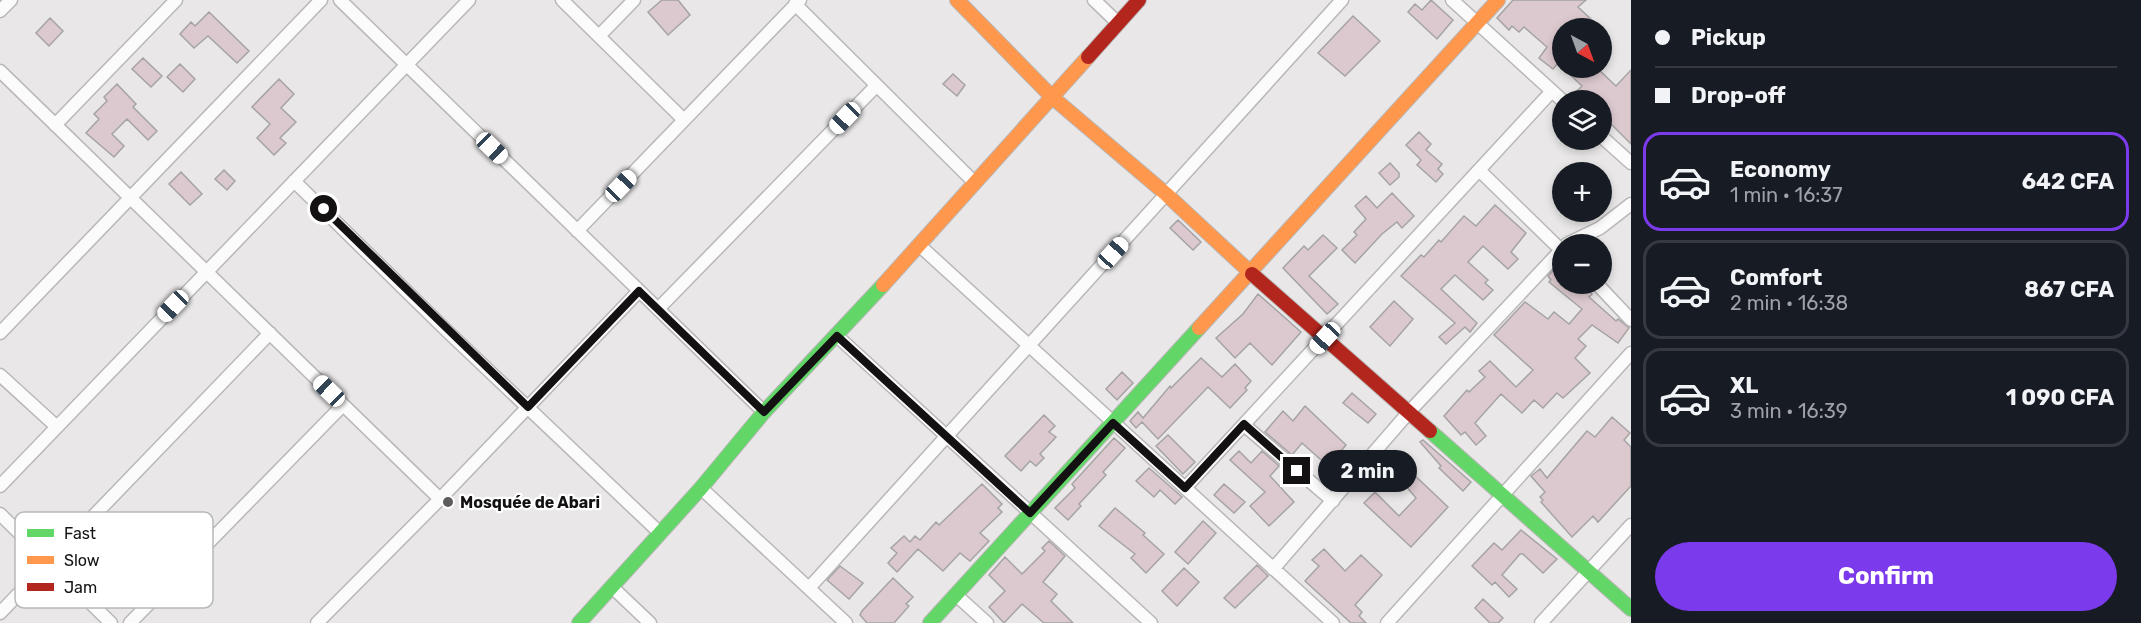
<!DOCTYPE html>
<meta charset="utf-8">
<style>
:root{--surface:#171b24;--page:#242831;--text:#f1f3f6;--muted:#9ea1a6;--line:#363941;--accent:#7c3aed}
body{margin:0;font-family:Rubik,sans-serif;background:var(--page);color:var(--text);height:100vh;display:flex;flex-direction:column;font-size:22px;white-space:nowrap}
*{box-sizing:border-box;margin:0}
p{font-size:20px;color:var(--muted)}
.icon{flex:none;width:33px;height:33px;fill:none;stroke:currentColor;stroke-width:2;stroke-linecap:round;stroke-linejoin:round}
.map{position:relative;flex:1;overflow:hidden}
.side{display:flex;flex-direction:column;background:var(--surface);width:510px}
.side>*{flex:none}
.guide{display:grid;align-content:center;height:132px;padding:0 24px;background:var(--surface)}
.needle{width:39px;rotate:139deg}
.fabs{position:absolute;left:1552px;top:18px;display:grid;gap:12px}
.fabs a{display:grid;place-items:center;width:60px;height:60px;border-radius:50%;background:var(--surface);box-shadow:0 3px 9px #0003;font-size:30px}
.end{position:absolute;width:27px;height:27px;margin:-14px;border:8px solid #131111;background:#fff;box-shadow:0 0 0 3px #fff}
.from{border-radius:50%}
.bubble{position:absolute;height:42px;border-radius:21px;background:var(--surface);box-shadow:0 3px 9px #0003;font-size:20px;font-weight:700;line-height:42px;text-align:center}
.car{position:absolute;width:18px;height:36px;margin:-18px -9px;border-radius:8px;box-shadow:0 0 4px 2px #0007;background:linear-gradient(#fff 24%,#345 0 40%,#fff 0 76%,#345 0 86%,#fff 0)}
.guide b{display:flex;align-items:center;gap:21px;height:57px;font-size:22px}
.guide b+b{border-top:2px solid var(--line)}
.guide i{width:15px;height:15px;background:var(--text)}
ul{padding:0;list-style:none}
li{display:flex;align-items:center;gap:18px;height:99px;margin:0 12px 9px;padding:0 12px;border:3px solid var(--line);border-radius:18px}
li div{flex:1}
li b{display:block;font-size:22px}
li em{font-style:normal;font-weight:700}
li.on{border-color:var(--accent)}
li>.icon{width:54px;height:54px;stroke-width:1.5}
.button{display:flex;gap:12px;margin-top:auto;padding:12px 24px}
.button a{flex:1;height:69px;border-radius:36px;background:var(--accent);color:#fff;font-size:24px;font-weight:700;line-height:69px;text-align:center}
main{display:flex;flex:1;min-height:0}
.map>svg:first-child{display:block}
.building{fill:#dcc9cf;stroke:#a5a3a3;stroke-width:1.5}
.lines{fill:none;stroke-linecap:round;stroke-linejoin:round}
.street-casing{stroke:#b9b7b7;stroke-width:15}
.fast-casing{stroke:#b9b7b7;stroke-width:16}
.slow-casing{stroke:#b9b7b7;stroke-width:16}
.jam-casing{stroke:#b9b7b7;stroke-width:16}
.street{stroke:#fcfbfb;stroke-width:12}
.fast{stroke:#63d668;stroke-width:14}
.slow{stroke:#ff974d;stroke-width:14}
.jam{stroke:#b3261e;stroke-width:14}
.route{stroke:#131111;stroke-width:8}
.poi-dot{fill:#5e5c5c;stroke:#fff;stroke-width:2}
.labels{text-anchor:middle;stroke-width:4.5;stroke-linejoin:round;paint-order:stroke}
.poi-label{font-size:16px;font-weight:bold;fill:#131111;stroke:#fff;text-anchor:start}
.key{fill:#fff;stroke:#b8b8b8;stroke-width:1.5}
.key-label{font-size:16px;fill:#131111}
</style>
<main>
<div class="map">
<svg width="1631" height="623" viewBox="0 0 1631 623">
<rect width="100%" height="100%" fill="#e9e7e7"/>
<path class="building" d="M662 0H678L690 15 668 35 648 12Z
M1431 0 1453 20 1437 39 1408 12 1415 4 1422 10Z
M1513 0H1586L1578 7 1593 21 1586 28H1563V68H1597L1616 86 1631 70V144L1602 115V100H1585L1576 92 1582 86 1558 63 1553 69 1539 58 1547 47 1524 27 1519 32 1512 26 1509 30 1497 18Z
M209 12 249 51 237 63 208 36 194 48 180 34 191 22 195 26Z
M1353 16 1380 41 1345 76 1318 53Z
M50 18 63 31 49 46 36 33Z
M143 58 162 76 151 87 132 69Z
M180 64 195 79 183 92 167 77Z
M953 74 965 85 957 96 943 84Z
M279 79 294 94 281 108 296 122 280 138 286 143 274 155 257 138 270 124 252 107Z
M117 84 136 104 133 107 157 131 148 140 127 119 112 134 124 146 114 157 86 133 99 119 94 114 107 101 104 97Z
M1419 132 1431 144 1426 150 1442 164 1438 169 1443 174 1436 182 1417 165 1421 160 1406 145Z
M1390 163 1399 173V177L1390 185 1379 173Z
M224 170 235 181 227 190 215 179Z
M181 172 202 194 190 205 169 184Z
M1392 193 1414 216 1402 228 1397 222 1382 234 1355 263 1342 250 1357 235 1354 232 1366 219 1355 206 1366 196 1377 208Z
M1495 205 1526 233 1511 252 1518 259 1508 269 1483 246 1468 262 1488 280 1485 283 1493 290 1483 300 1455 275 1441 289 1477 323 1470 332 1465 327 1446 344 1439 337 1455 323 1401 276 1421 255 1424 257 1439 240 1441 242 1464 216 1476 226Z
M1178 220 1201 242 1193 250 1170 228Z
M1323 235 1337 248 1309 276 1338 304 1327 314 1283 268 1304 246 1308 250Z
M1563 260V284H1581L1592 294 1589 297 1616 321 1618 319 1629 328 1618 343 1592 325 1578 339 1586 346 1575 358 1590 373 1563 398 1557 393 1543 408 1534 400 1522 413 1501 394 1475 423 1486 436 1476 445 1465 432 1461 435 1444 416 1467 390 1469 392 1485 377 1479 371 1490 361 1516 387 1533 370 1494 335 1525 302 1548 319 1554 312 1569 324 1582 309 1549 282 1551 280 1548 276Z
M1258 294 1301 332 1272 365 1250 343 1235 358 1216 338 1243 314Z
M1394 301 1413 319 1390 346 1370 327Z
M1201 358 1222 377 1235 364 1251 381 1245 388 1247 390 1230 408 1208 387 1158 439 1142 422 1136 428 1130 421 1138 412 1143 418 1170 386 1171 388Z
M1122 372 1133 383 1117 400 1106 389Z
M1352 393 1376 414 1368 423 1343 403Z
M1305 406 1346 445 1328 466 1302 443 1292 455 1265 432 1283 411 1293 421Z
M1044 415 1055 426 1049 432 1056 437 1040 454 1044 458 1036 466 1030 461 1021 471 1005 456Z
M1612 417 1630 433 1624 440 1631 447V486L1598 522 1593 516 1572 537 1541 502 1543 500 1540 497 1545 492 1531 476 1540 469 1547 478 1587 431 1595 437Z
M1168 435 1195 462 1183 474 1156 446Z
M1114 438 1125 448 1103 472 1106 475 1079 504 1081 506 1068 520 1055 508 1075 488 1072 484Z
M1423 440 1471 482 1463 491 1439 468 1441 466 1420 442Z
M1239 451 1251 463 1262 451 1279 466 1270 476 1294 502 1269 526 1250 506 1265 492 1230 460Z
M1149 468 1182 497 1175 504 1160 490 1154 497 1136 481Z
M1408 469 1448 507 1411 547 1364 503 1375 492 1399 516 1416 498 1399 478Z
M982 484 1002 504 998 508 1002 512 980 533 989 541 970 561 960 553 943 571 918 549 897 572 888 563 897 553 891 548 904 536 910 542 915 536 920 540 936 522 939 525Z
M1224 484 1245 502 1234 513 1214 495Z
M1115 508 1145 533 1143 535 1164 554 1146 573 1131 558 1135 554 1099 526Z
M1203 521 1216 533 1188 564 1175 552Z
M1521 530 1557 559 1543 573 1523 554H1520L1502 575 1517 589 1509 597 1495 582 1492 585 1472 566 1494 543 1502 550Z
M1049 541 1065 556 1043 582 1057 594 1051 601 1073 623H1044L1022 604 1004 623 989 607 1005 591 989 575 1005 557 1022 574 1045 551 1042 548Z
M1324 549 1345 571 1361 555 1382 575 1355 605 1362 612 1359 616 1366 623H1351L1305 581 1319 566 1312 560Z
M1257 565 1268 576 1235 608 1224 598Z
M840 566 863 583 849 599 827 580Z
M1184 568 1199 582 1177 606 1162 591Z
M893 578 913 597 906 604 909 606 894 623H867L860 615 862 611Z
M1483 599 1503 618 1498 623H1490L1475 608Z"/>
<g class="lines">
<defs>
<path id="street" d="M340 0 764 412
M562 0 684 120
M1094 0 1118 23
M1452 0 1563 101
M795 4 975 183
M0 11 11 0
M599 36 634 0
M0 71 440 499
M55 125 176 0
M1602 137 1631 163
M1479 170 1563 252
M294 181 447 331 660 533
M577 231 800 0
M1567 244 1600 228 1631 204
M919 245 1333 623
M1597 284 1631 320
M658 309 876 86
M0 333 321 0
M837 336 1151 623
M0 375 57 427
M1244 425 1333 501
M0 486 469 0
M701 488 846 623
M1185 488 1552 91
M0 514 111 623
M1273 569 1409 412 1563 248
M612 587 650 623
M809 588 1342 0
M956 595 987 623
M0 613 270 333
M130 623 343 405
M317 623 440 499 639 291
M1387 623 1631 353
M1541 623 1631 525"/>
<path id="fast" d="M1430 431 1631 609
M579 623 701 488 764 412 883 285
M930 623 1199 328"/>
<path id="slow" d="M957 0 1052 97 1166 194 1252 274
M883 285 1088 57
M1199 328 1498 0"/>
<path id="jam" d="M1088 57 1139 0
M1252 274 1430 431"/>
</defs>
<use href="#street" class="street-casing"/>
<use href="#fast" class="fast-casing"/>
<use href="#slow" class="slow-casing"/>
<use href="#jam" class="jam-casing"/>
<use href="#street" class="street"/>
<use href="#fast" class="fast"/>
<use href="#slow" class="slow"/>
<use href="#jam" class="jam"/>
</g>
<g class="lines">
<path class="route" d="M324 209 528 407 639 291 764 412 837 336 1030 513 1113 423 1185 488 1244 424 1297 471"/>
</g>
<circle class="poi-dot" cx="448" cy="502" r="6"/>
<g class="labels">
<g class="poi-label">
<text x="460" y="508">Mosquée de Abari</text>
</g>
</g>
<rect x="15" y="512" width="198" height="96" rx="9" class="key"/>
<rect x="27" y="529" width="27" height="8" fill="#63d668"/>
<rect x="27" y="556" width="27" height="8" fill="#ff974d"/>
<rect x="27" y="583" width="27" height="8" fill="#b3261e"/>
<g class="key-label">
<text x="64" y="539">Fast</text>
<text x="64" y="566">Slow</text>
<text x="64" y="593">Jam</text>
</g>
</svg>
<div class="fabs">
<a><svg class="needle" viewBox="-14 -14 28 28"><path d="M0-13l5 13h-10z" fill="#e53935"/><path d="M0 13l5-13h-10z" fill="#9ea1a6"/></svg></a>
<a><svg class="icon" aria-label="layers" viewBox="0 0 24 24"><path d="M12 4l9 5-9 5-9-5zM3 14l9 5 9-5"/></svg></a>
<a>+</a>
<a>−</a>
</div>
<i class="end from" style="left:324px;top:209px"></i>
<i class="end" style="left:1297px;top:471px"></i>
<div class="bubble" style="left:1318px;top:450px;width:99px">2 min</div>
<i class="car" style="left:845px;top:118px;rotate:224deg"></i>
<i class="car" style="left:492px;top:148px;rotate:134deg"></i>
<i class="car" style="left:621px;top:186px;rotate:44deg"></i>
<i class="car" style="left:1113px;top:253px;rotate:42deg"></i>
<i class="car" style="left:173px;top:306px;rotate:224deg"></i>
<i class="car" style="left:1325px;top:338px;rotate:223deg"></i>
<i class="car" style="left:329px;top:391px;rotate:314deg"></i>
</div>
<section class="side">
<div class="guide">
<b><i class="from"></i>Pickup</b>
<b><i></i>Drop-off</b>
</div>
<ul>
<li class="on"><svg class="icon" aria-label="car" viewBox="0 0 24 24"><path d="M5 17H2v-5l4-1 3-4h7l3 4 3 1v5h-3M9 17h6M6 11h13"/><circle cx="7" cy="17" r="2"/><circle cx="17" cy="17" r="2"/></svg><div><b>Economy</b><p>1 min · 16:37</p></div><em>642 CFA</em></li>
<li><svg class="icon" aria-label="car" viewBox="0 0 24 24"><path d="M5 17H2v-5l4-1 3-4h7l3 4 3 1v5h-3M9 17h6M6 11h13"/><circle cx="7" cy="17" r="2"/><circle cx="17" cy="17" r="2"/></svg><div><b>Comfort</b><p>2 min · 16:38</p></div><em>867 CFA</em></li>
<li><svg class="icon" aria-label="car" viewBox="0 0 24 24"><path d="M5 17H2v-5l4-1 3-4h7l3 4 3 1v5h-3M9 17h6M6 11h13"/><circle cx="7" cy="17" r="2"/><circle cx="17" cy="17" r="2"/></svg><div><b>XL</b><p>3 min · 16:39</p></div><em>1 090 CFA</em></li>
</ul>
<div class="button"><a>Confirm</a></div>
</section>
</main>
